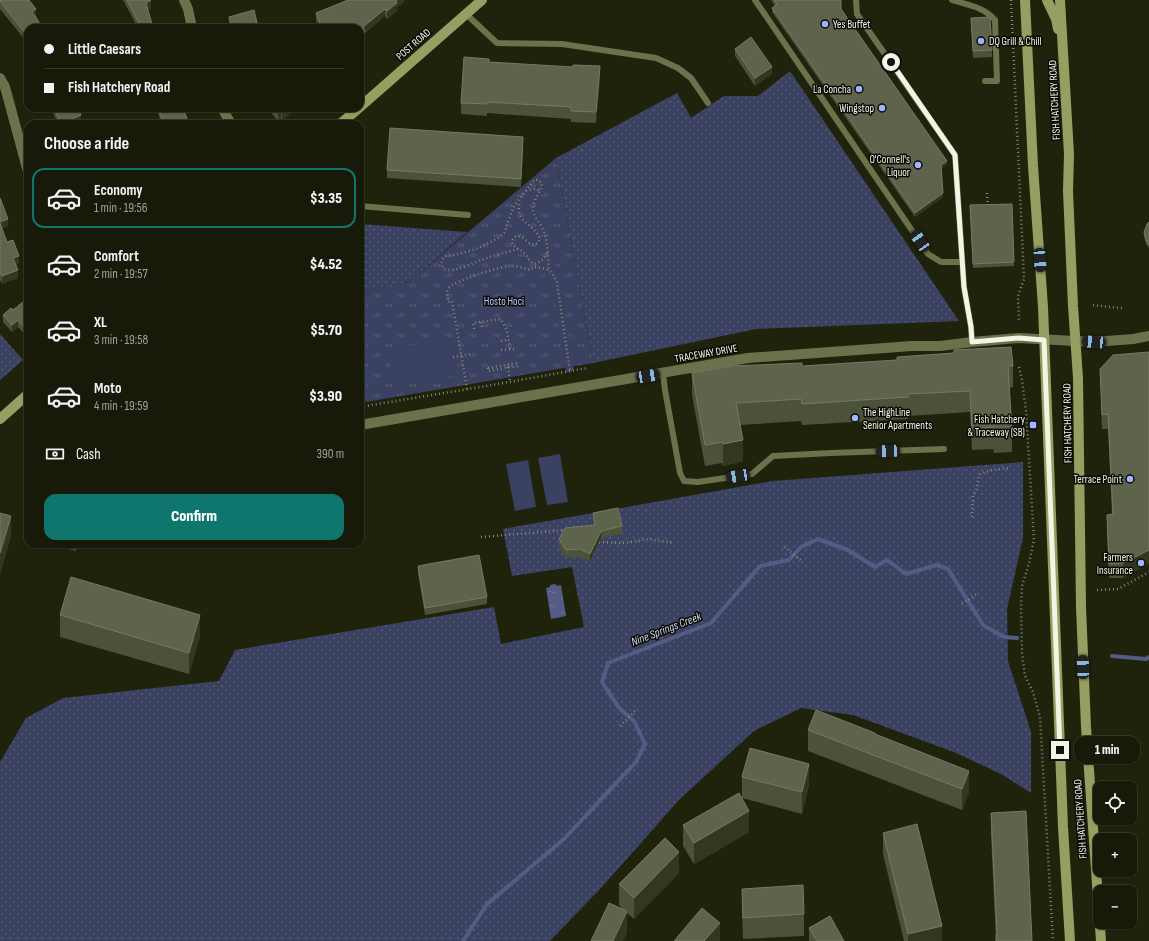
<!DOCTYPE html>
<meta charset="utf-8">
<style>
:root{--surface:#181a09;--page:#212312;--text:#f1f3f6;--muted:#9fa19c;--line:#36382a;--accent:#0f766e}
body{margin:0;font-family:"Sofia Sans Condensed",sans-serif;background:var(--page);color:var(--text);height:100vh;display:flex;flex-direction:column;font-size:15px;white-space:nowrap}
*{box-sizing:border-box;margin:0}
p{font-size:13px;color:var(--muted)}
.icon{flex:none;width:22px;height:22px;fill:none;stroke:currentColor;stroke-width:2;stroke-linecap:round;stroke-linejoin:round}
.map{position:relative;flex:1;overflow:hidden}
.side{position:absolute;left:24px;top:120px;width:340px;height:428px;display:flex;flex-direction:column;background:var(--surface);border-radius:12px;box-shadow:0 1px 3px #0004,0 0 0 1px var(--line)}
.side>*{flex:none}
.banner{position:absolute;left:24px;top:24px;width:340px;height:88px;border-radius:12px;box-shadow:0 1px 3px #0004,0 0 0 1px var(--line);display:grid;align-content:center;height:88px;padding:0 20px;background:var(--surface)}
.fabs{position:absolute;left:1093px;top:781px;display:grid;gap:8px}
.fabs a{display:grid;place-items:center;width:44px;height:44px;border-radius:8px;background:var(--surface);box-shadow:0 1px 3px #0004,0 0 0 1px var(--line);font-size:20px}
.end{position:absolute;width:18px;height:18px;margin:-9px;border:5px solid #f2f5e6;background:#111;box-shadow:0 0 0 2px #111}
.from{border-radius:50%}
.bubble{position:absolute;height:28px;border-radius:12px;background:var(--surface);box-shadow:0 1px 3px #0004,0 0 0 1px var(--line);font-size:13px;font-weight:800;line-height:28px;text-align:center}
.car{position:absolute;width:12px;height:24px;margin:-12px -6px;border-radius:5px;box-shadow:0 0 3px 1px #0007;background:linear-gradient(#222 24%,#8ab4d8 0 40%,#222 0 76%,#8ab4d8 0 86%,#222 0)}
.banner b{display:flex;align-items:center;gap:14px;height:38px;font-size:15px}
.banner b+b{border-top:1px solid var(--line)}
.banner i{width:10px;height:10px;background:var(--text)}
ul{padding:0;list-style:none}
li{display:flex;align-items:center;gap:12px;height:60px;margin:0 8px 6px;padding:0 12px;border:2px solid transparent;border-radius:12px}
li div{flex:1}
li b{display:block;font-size:15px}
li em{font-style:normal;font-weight:800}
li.selected{border-color:var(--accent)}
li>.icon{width:36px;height:36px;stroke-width:1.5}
h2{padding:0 20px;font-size:18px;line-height:48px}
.pay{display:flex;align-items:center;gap:10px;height:44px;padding:0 20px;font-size:15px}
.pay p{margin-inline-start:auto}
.action{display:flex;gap:8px;margin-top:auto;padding:8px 20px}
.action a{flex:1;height:46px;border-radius:12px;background:var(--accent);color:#fff;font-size:16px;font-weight:800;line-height:46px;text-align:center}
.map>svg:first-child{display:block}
.grass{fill:url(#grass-dots)}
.park{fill:url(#park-tufts)}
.pitch{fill:#3b4160}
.water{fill:url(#water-ripples)}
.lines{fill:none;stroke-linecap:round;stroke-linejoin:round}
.stream{stroke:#545c85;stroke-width:4}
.path{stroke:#848774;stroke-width:2.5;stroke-dasharray:1 3;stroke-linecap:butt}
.lane{stroke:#6a714b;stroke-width:6}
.street{stroke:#6a714b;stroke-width:10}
.secondary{stroke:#959f61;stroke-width:10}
.wall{fill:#4c5139}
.shaded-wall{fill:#33371f}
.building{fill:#5e634c;stroke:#757a64}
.route{stroke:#f2f5e6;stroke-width:5}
.poi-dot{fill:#a3b2fd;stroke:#0a0b04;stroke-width:1.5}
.labels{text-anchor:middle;stroke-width:3;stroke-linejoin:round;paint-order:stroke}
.poi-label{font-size:11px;fill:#f2f5e6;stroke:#0a0b04;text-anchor:end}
.street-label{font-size:11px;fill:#f2f5e6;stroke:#0a0b04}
.park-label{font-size:11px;fill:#bcc7fd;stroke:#0a0b04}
.water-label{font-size:12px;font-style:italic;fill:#d2d8f4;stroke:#0a0b04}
</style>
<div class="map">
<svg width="1149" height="941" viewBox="0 0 1149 941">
<defs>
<pattern id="grass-dots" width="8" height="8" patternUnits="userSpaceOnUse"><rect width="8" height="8" fill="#3b4160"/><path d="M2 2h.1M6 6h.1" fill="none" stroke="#585d77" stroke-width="1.8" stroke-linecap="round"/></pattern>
<pattern id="park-tufts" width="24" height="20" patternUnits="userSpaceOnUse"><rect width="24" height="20" fill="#3b4160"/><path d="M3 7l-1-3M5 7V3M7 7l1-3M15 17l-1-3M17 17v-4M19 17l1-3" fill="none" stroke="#585d77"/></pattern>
<pattern id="water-ripples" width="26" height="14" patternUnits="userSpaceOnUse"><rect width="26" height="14" fill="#545c85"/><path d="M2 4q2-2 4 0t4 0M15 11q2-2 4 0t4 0" fill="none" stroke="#6d7496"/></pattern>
</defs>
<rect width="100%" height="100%" fill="#20230c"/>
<path class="grass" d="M790 71 959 321 756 329 593 363 556 158 677 93 691 118 724 96H758Z
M360 224 467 232 409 282 360 291Z
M0 334 23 360 0 380Z
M1023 462V538L1007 609 1008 661 1031 732V793L1001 774 954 752 853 715 801 708 754 731 680 799 601 888 550 941H0V762L26 718 63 698 219 681 235 650 494 607 501 644 584 627 572 567 512 576 503 529 773 481Z"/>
<path class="park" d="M556 158 593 363 360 403V291L409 282Z"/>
<path class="pitch" d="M555 263 559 272 561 282 574 371 566 372 553 283 544 275Z
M450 339 456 375 394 386 388 350Z
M560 454 568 502 547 505 538 458Z
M528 460 536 507 515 511 506 464Z"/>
<path class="water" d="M556 584V586L561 585 566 616 551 619 546 588 550 587V585Z"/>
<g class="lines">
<path class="stream" d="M1112 656 1146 659 1149 657
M463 941 487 904 564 839 636 762 645 744 634 721 619 708 602 682 608 663 711 623 760 566 789 560 801 547 818 539 848 550 875 567 887 560 906 574 937 565 948 569 983 625 1004 637 1017 638"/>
<path class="path" d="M1011 0 1024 279 1018 296 1019 321
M526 191 534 189 538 190 539 193
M987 193 988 207
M518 249 512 244V241L514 237C527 233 526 249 538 243L540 238C533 223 514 222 520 201
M547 253C544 260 541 262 534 264 527 260 526 251 518 249 507 252 495 255 484 259 475 262 458 271 448 270 445 270 442 268 442 264 441 261 443 259 445 256L455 255 479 248 500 237 505 232 507 224 514 206 534 180H537L541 182 542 187C539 193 534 200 533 207 531 214 542 225 544 232 548 243 548 258 549 270
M535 267C549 269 551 270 557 282L570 371
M1093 305 1109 307 1122 308
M481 322 482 327
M474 329 473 323 500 319C508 327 508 339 510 349
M501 341 508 340
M501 350 515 349
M453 357 470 354
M508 367 510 382
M1019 367 1022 380 1026 411 1034 540 1029 563 1022 586 1021 607 1022 653 1025 676 1033 692 1040 717 1053 941
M488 368V371L518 366
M488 368 517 363
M467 389 452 301 448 302C448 297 446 293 448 289 452 281 501 266 512 266 518 266 524 268 530 270L535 267
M360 407 498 384 587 368
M972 517 973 496 977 488 979 475C988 470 998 469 1009 468
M481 537 566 530
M595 542 624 543 649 539 674 543
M784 547 802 561
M1097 590 1118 589 1149 572
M962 604 978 593
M620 726 637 709"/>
<path class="lane" d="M755 0 928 254 941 262H962
M856 0 857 14 955 155 964 287 971 327 972 342
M952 0C968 5 984 7 995 20L997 81H985
M466 14 497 43 562 44 656 58 678 68 691 78 708 103
M360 206 468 215
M663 373 665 390 680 473 684 481 698 482 752 474 773 456 831 453 944 449"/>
<path class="street" d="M184 0 188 9 192 28
M0 78 5 87 28 172
M222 108 231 124
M360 425 748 358 912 346H940L972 342 1019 338 1094 342 1133 339 1149 336"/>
<path class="secondary" d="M1025 0 1033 166 1043 307 1063 827 1070 941
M1047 0 1056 19 1058 29
M1060 0 1069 154 1068 191 1073 306 1078 378 1081 607 1086 727 1101 941
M360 107 482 0
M340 124 359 108
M0 419 28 394"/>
</g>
<path class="wall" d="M0 0 36 16 28 28V56L24 48V41L25 40 0 9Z
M123 0H151V8L148 10 153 28 136 24Z
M404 0V2L397 7V11L387 19 385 16 365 33V39L362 40V44L360 45V28H316V27L319 26 316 21V13Z
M771 0H841V9L947 164 941 168 943 197 915 217 772 12V8L775 6Z
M229 17 257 28 230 27Z
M971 18 992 50V57L973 58Z
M735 49 772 74 755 86 735 56Z
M489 62 600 77 596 123 571 122V119L487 113V116L461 114V103Z
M51 108H78L81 123 78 124H58Z
M156 108H183L189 124H162Z
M267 108H297L282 120 281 118 278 121Z
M523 145 521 187 387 178V170Z
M0 198 8 226 2 228 7 242 19 264 16 265 18 278 2 284 0 280Z
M1012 204 1014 266 973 268 970 205Z
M1149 222V248L1146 244 1144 236V232Z
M28 298V338L18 327 12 332 3 322V315L13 310Z
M1149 352 1123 578H1109L1107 529V515L1112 514 1108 429H1102L1100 369Z
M802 366H1013V387L1009 388 1012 431V452L994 453 993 449 972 450 970 412 908 416V419L802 425 801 421 740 425 743 461 723 466 722 463 705 466 692 395V373Z
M593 513 622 526V534L601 538 590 561 580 557 566 558 559 547V539L594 525 593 521Z
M50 544H79L76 551Z
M418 566 487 597V604L425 615 418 573Z
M60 615 200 636 189 674 60 637Z
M808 730 875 735 969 792 962 810 808 751Z
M742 777 809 785 802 814 742 798Z
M991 813 1032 941H996L991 835Z
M683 825 749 832 694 864 683 846Z
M883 833 942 941H904L883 854Z
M679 873 634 919 627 913V933L624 910 619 905V884Z
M742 889 804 914V936L743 939 742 910Z
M809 928 844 941H809Z"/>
<path class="shaded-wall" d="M151 0V8L146 11V3Z
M397 0H404V2L397 7V11L387 19V11Z
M36 9V16L32 19V12Z
M385 9V16L365 33V39L362 40V44L360 45 361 33 363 27Z
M255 23H257V28H255Z
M600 66V77L596 123V112Z
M772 67V74L755 86V78Z
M139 108H148L139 111Z
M288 108H297L282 120V112Z
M281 110V118L278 121V113Z
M81 115V123L78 124H72V119Z
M947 161V164L941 169V165Z
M943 193V197L915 217V213Z
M8 219V226L0 229V222Z
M19 256V264L13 266V258Z
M18 270V278L2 284V276Z
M18 320V327L12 332V325Z
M743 440V461L723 466V444Z
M11 516V537L0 575V553Z
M601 531V538L590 561V554Z
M76 544H79L76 551Z
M1149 550V564L1123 578V563Z
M200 615V636L189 674V653Z
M809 764V785L802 814V792Z
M969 771V792L962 810V789Z
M749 811V832L694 864V843Z
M679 852V873L634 919V898Z
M627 911V933L623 941H613Z
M720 923V941H704Z
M942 926V941H908V934Z"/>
<path class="building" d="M0 0H29L36 9 32 12 36 17 42 28H28V37L0 1Z
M127 0H151L146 3 153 28H120L139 23Z
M348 0H397L396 1 397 3 387 11 385 9 363 27 365 32 361 33 362 37 360 38V28H317L316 27 321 25 316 13Z
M774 0H841V9L947 161 941 165 943 193 915 213 772 8 777 4Z
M254 10 257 23H255L256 28H229V27L231 26 229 17Z
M990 17 992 50 973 51 971 18Z
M751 37 772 67 755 78 735 49Z
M28 39V48L24 41Z
M464 57 489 59V62L573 67V65L600 66 596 112 571 111V107L487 102V104L461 103Z
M54 108H78L81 115 72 119 74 124H61Z
M158 108H183L189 124H164Z
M274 108H288L282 112 281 110 278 113Z
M390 128 523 137 521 179 387 170Z
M0 198 8 219 0 222Z
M1012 204 1014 262 973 264 970 205Z
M1149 222V245L1146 240 1144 232 1147 224Z
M0 223 7 242 13 240 19 256 13 258 18 270 2 276 0 272Z
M28 298V331L18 320 12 325 3 315 11 308 13 310Z
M1011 347 1013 366H1008L1012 431 994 432 993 427 972 429 970 391 908 394V397L802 404 801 399 736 403 743 440 723 444 722 442 705 445 692 373 732 366 802 363V366L897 360V357L954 353V350Z
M1149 352V550L1123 563 1109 564 1107 515 1113 514 1108 414 1102 415 1100 369 1113 355Z
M618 508 622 526 601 531 590 554 580 549 566 550 559 539 565 528 595 525 593 513Z
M0 513 11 516 0 553Z
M479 555 487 597 425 608 418 566Z
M71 577 200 615 189 653 60 615Z
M816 710 875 733V734L969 771 962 789 808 730Z
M750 748 809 764 802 792 742 777Z
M739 793 749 811 694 843 683 825Z
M1026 811 1032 941H996V935H997L991 813Z
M917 824 942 926 908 934 883 833Z
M665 838 679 852 634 898 619 884Z
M803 885 804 914 743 918 742 889Z
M609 903 627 911 613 941H591Z
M702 908 720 923 704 941H674Z
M830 916 844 941H817L809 928Z"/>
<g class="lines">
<path class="route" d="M891 62 955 155 964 287 971 327 972 342 1019 338 1044 340 1060 750"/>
</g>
<g class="poi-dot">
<circle cx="825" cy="24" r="4"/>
<circle cx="981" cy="41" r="4"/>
<circle cx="859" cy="89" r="4"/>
<circle cx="882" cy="108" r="4"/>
<circle cx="918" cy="165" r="4"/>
<circle cx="855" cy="418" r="4"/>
<rect x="1029" y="421" width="8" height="8" rx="2"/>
<circle cx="1130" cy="479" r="4"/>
<circle cx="1141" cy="563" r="4"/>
</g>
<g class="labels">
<g class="poi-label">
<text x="833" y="28" text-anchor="start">Yes Buffet</text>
<text x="989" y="45" text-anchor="start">DQ Grill &amp; Chill</text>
<text x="851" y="93">La Concha</text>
<text x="874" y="112">Wingstop</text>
<text x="910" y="163">O'Connell's<tspan x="910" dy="13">Liquor</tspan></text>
<text x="863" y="416" text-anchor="start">The HighLine<tspan x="863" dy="13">Senior Apartments</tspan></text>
<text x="1025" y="423">Fish Hatchery<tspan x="1025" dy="13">&amp; Traceway (SB)</tspan></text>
<text x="1122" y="483">Terrace Point</text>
<text x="1133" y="561">Farmers<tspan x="1133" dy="13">Insurance</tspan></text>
</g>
<g class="street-label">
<text transform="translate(413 44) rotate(-41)" y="4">POST ROAD</text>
<text transform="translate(1054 100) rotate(-93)" y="4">FISH HATCHERY ROAD</text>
<text transform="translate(706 353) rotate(-10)" y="4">TRACEWAY DRIVE</text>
<text transform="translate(1067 423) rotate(-91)" y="4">FISH HATCHERY ROAD</text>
<text transform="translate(1080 819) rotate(-94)" y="4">FISH HATCHERY ROAD</text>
</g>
<g class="park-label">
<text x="504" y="305">Hosto Hoci</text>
</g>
<g class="water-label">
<text transform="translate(666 629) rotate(-21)" y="4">Nine Springs Creek</text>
</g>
</g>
</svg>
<div class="fabs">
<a><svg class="icon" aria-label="locate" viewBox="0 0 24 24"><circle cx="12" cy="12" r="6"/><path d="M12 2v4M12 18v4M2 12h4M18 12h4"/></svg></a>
<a>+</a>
<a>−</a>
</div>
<i class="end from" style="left:891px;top:62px"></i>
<i class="end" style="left:1060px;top:750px"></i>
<div class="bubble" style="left:1074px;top:736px;width:66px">1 min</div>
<i class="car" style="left:920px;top:241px;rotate:326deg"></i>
<i class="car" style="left:1040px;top:260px;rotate:176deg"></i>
<i class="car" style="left:1094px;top:342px;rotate:274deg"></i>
<i class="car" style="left:648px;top:376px;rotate:81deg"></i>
<i class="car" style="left:888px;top:451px;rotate:268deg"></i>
<i class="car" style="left:738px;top:476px;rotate:261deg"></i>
<i class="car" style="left:1083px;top:667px;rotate:358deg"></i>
<div class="banner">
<b><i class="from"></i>Little Caesars</b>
<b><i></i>Fish Hatchery Road</b>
</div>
<section class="side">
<h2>Choose a ride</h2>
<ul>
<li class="selected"><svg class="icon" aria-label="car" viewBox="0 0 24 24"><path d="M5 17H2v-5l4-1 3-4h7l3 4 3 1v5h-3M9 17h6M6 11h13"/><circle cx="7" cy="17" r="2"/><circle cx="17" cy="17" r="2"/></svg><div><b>Economy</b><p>1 min · 19:56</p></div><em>$3.35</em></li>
<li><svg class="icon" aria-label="car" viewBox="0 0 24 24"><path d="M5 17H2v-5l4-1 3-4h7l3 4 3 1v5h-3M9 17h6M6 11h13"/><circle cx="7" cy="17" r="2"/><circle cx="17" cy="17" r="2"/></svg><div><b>Comfort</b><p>2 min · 19:57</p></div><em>$4.52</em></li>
<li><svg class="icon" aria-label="car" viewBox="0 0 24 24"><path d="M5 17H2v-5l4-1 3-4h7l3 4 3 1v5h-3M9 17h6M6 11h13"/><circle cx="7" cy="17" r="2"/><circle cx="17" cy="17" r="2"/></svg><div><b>XL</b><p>3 min · 19:58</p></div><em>$5.70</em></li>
<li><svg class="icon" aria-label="car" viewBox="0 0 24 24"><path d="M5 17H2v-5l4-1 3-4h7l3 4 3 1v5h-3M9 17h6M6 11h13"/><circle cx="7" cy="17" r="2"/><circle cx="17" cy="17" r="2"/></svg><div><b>Moto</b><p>4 min · 19:59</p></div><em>$3.90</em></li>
</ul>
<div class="pay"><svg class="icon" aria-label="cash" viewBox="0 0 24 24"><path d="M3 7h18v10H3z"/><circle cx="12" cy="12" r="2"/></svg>Cash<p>390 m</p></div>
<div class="action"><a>Confirm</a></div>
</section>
</div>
